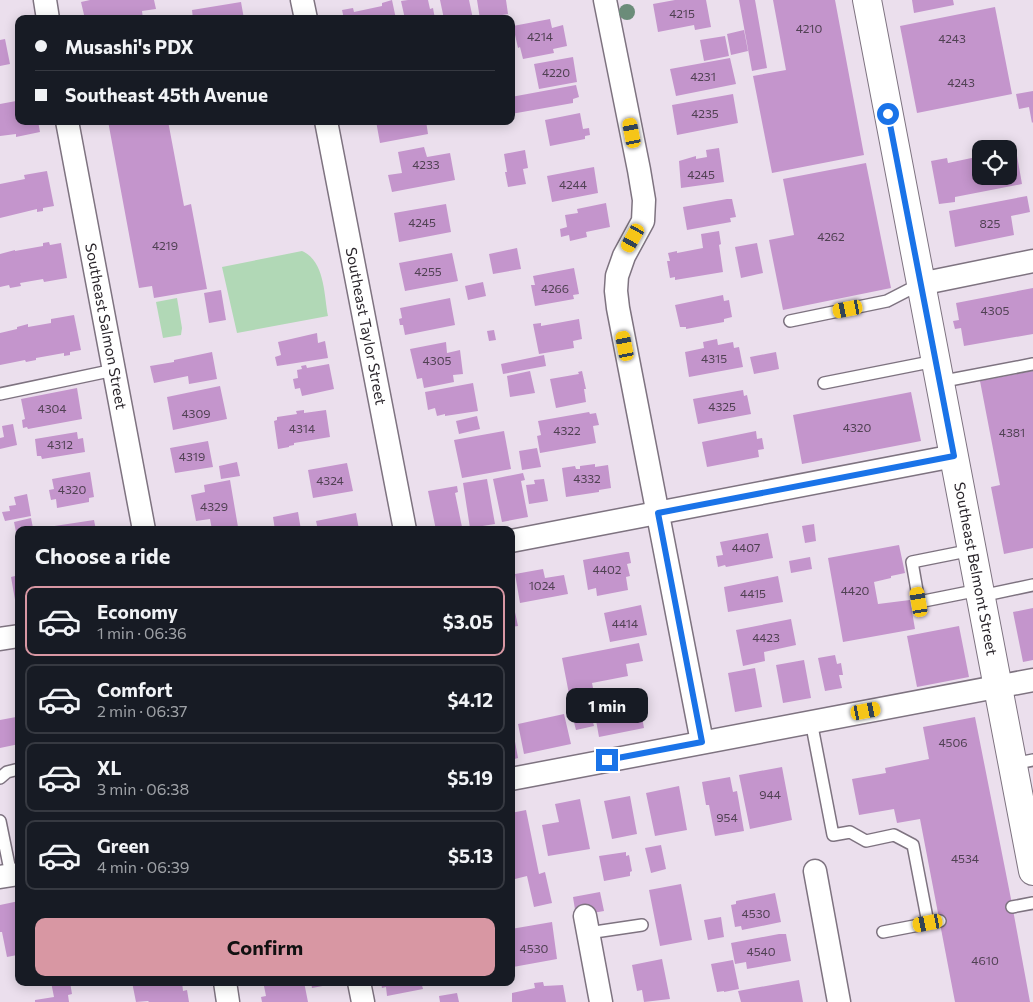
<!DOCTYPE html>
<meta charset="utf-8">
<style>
:root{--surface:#171b24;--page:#20242c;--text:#f1f3f6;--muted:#9ea1a6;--line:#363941;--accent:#d897a3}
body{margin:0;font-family:Commissioner,sans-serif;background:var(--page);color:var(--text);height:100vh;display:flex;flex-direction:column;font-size:19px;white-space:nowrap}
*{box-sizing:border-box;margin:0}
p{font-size:16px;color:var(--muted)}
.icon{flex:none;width:28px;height:28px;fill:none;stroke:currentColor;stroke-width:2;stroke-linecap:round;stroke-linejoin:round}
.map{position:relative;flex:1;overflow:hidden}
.drawer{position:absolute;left:15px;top:526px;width:500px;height:460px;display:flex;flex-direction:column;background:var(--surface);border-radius:10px;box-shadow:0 2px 12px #0003}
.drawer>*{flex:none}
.hud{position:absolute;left:15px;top:15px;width:500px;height:110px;border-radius:10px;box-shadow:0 2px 12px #0003;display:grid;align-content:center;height:110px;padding:0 20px;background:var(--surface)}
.tools{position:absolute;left:972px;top:140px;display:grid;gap:10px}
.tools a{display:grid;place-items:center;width:45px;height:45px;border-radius:10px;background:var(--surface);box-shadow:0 2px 12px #0003;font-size:25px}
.end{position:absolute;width:22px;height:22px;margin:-11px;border:6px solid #1a73e8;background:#fff;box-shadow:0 0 0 2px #fff}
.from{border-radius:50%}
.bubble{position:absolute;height:35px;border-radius:10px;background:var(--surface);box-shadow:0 2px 12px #0003;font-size:16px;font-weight:700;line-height:35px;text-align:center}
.car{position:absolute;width:15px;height:30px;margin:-15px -8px;border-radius:6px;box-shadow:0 0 4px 1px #0007;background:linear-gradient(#f5c518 24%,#345 0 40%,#f5c518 0 76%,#345 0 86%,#f5c518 0)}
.hud b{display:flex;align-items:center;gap:18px;height:48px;font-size:19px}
.hud b+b{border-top:1px solid var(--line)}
.hud i{width:12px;height:12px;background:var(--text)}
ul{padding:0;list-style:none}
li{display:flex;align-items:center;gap:15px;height:70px;margin:0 10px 8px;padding:0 10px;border:2px solid var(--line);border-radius:10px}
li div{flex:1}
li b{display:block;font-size:19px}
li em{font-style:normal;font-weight:700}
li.current{border-color:var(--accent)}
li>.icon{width:45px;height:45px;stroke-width:1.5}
h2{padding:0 20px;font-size:22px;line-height:60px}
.button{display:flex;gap:10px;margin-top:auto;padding:10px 20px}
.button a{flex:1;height:58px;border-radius:10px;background:var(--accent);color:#111;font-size:20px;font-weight:700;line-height:58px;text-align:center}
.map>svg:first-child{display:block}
.green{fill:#b1d8b6}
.building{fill:#c495cc}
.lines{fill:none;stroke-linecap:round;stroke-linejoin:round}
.service-casing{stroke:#7e7380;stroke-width:14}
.minor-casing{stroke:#7e7380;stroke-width:25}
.tertiary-casing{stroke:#7e7380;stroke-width:30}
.service{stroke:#fff;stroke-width:11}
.minor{stroke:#fff;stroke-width:22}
.tertiary{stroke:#fff;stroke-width:28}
.tree{fill:#6b8c79}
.route{stroke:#1a73e8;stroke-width:6}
.labels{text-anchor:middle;stroke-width:4.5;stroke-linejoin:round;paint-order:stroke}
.number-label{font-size:12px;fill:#504153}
.street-label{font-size:15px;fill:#2a252b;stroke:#f8ecfa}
</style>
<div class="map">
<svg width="1033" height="1002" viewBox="0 0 1033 1002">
<rect width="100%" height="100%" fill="#ebdfed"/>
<path class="green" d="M302 251C325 261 324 295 328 316L237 333 222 267Z
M177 298 182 328 181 335 163 338 156 302Z"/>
<path class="building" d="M90 0H154L156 9 142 11 143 19H121V17L111 19H85L81 2Z
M392 0 396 19H344L342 10 353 8 354 12 382 6V3Z
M408 0H428L430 9 433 8 435 19H405L401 1Z
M440 0H469L473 19H444Z
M477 0H506L508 14 480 19Z
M675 0H706L711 27 695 30 694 25 658 32 653 4Z
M739 0H755L767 68 752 71Z
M773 0H835L864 155 772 173 753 76 786 70Z
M912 0H953L954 5 914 13Z
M241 2 244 19H193L192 10Z
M995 7 1012 94 917 113 900 26Z
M550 19 552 28 563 25 567 46 553 49 554 53 523 59 520 47 518 48 513 26Z
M744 30 748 51 731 55 727 34Z
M725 36 729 56 704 61 700 40Z
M5 39 10 64 0 66V40Z
M573 57 577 82 539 89 534 64Z
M730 58 736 84 676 96 670 69Z
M576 85 579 97 573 99V103L511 114V97Z
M1033 91V122L1032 123 1029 107 1019 109 1016 94Z
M733 94 738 123 677 135 672 105Z
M19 97V121H38L40 132 16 137V134L0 136V104L16 101V98Z
M580 113 583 129 589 128 590 135 585 136V139L550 146 545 120Z
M108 121H168L184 206 191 204 207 289 154 298 152 286 139 288Z
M376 121H426L428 134 380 143Z
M424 147 427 157 450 153 455 180 392 192 388 175 402 173 398 152Z
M719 148 724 182 681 188 679 161 696 156V159L707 157 706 150Z
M525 150 528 168 523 169 526 184 508 187 505 172H507L504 154Z
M1016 150 1022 184 955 197V202L939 204 931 161 947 158 948 163 981 156V176H1009V151Z
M866 163 891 288 783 310 769 240 794 235 783 179Z
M594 167 598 193 552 202 547 176Z
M47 171 54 206 43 208V211L37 212V209L0 218V184L25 179 24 175Z
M1027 196 1030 212 1011 216 1014 235 955 247 949 211Z
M727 199H732L736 217 730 218 731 222 687 230 683 207Z
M606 203 610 227 586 232 587 237 570 241 569 235 561 237 560 229 567 227 565 215 578 213 577 209Z
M446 204 451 232 399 242 394 213Z
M719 231 721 244 719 245 723 272 675 280V277L670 278 667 261H670L668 253 677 251V253L703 248 701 234Z
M49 242 50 245 61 243 67 278 44 282 43 279 20 283 21 286 10 288 9 285 0 287V254L15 250V251L43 246V243Z
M757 243 763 273 741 278 735 247Z
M517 248 521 269 493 274 489 254Z
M452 253 458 281 405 291 399 263Z
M574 268 579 294 573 295 574 299 535 306 531 285H535L533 276Z
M483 282 486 296 468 300 465 286Z
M1033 288V334L964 346 961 328 955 329 953 321 959 320 956 303Z
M221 290 226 320 209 323 204 293Z
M723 295 724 301 729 300 732 317 724 319V322L686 329V327H680L675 305Z
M450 298 455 325 405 335 403 325H400L399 319 402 318 400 308Z
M74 315 81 350 70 352V355L64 356V353L36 358V360L26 362 25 360 0 365V333L17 329V327L28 324V327L51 323V319Z
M579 319 582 339 573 341 574 348 539 354 533 324 541 323V326Z
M494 330 496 340 489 341 487 331Z
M317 333 318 343 325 341 328 358 277 366 275 357 281 355 278 342Z
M717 339 718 345 733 342 734 348 739 347 743 367 689 377 685 352 704 348 703 342Z
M446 342 447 353 460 350 463 374 453 375 454 382 424 388 422 378 417 379 410 349Z
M212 352 217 379 189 384 188 376 154 383 150 366 174 362V360Z
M776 352 779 369 754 374 750 357Z
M544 355 546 366 503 374 501 364Z
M329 364 334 389 302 396 300 388 295 389 293 379 298 378 297 370 302 369 301 366 306 365 307 368Z
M530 371 535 393 510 397 507 376Z
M582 371 586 389H584L586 402 556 408 550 379 579 374 578 372Z
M1033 371V548L1004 554 991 487 1000 485 980 381Z
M473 383 478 411 445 416V414L437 416 435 408 428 410 425 392Z
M220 386 227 419 173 430 167 397Z
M77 388 82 419 28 429 27 427 23 428 22 420 25 419 21 399Z
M743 390 744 396 747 395 751 414 698 424 693 399Z
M911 392 921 441 802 464 793 415Z
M304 410V413L326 410 330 437 294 443V445L289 446V447L278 449 274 421 277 420V417L297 414 296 411Z
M589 412 590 414 596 413 599 425 593 426 596 443 540 453 537 436 541 435 538 421Z
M477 416 480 429 459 434 456 421Z
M13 424 17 445 0 449V438L4 437 2 426Z
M504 431 511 469 462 478 454 440Z
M756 431 757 439 762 438 764 449 758 450 759 457 707 467 702 442Z
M77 432 78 439 83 438 85 452 42 459 41 456H37L35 439Z
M208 441 213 467 175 473 170 448Z
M537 448 541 467 522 470 519 451Z
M237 462 240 476 221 479 219 466Z
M347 463 353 491 313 498 308 470Z
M595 464V467L608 465 611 488 599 490V492L566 497 562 468 575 466 576 469H580V466Z
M90 472 94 497 89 498V502L57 508 56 499 51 500 49 490 54 489 52 479Z
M523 473 525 480 521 481 528 517 502 522 493 479Z
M487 479 495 524 470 528 463 483Z
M544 479 548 501 529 504 526 485 535 484 534 480Z
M230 480 238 527 212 530 210 519 196 521 191 495 205 492 204 485Z
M457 486 458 492 455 493 462 527 451 530H436L428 491Z
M27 494 31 516 5 521 2 512 10 511 9 506 16 505 14 497Z
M298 512 301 530H275L273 517Z
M356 513 359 530H318L316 521Z
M31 518 33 528 16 532 14 522Z
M94 520 96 530H48V527Z
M814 524 816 541 805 543 802 526Z
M768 533 773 558 726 567 725 565 718 567 716 556 723 555 720 542Z
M899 545 905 573 891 576V578L874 582 878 604 910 600 915 629 843 642 828 558Z
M626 552H629L631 563 627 564 630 576 626 577 628 590 597 596 596 588 588 590 583 560Z
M810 557 812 569 791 573 789 561Z
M543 569 545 578 564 575 568 594 520 603 515 574Z
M19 575V610L17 611 11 577Z
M778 576 783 602 728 612 724 587Z
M641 605 647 635 610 642 604 613Z
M1033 608V660L1023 662 1013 612Z
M515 612 518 626 511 627V613Z
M791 619 796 645 764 652 765 661 743 666 736 630Z
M959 626 969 677 917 687 907 636Z
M639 643 643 661 626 664 628 676 592 683 594 693 575 697 574 693 569 694 562 658Z
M835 655 837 664 841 663 843 675H839L842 688 825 691 818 658Z
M804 660 811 698 783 703 776 665Z
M755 668 762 707 735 712 728 673Z
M639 700 644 728 599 737 594 709Z
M588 703 594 726 576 730 570 707Z
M564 714 571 744 524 754 518 724Z
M16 717 19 732V744L0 748V720Z
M975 717 1011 899 1030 1002H955L920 819 897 823 894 809 859 815 852 779 886 773 885 768 929 759 923 727Z
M511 736H514L518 758 511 760Z
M782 767 792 820 750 829 739 775Z
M730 777 733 792 737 791 744 831 715 836 709 805H706L702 782Z
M679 786 687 830 655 836 646 793Z
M630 796 637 834 612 839 604 801Z
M580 799 590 849 548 856 542 825 559 822 555 804Z
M526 810 539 874 545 872 552 903 534 907 527 876 511 880V813Z
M661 845 666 869 651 873 645 848Z
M626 852V856L629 855 632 871 630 872V876L604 881 599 856Z
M681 884 692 940 660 946 649 890Z
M600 892 604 911 576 916 573 897Z
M775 893 781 922 742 930 741 926 735 927 731 905 736 904V901Z
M19 901V959H18L17 955 7 957 2 932H0V905Z
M721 917 724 937 708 940 704 920Z
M552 922 557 959 513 967 511 953V929Z
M779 934H786L791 961 747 969 746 962 735 964 731 943Z
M662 959 670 999 644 1002 642 990 637 991 632 965Z
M733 960 739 989 724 992V991L717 992 711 964Z
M799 980 803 1002H741L738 991Z
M51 982H70L72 994 68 995 69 1002H35V1000L54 997Z
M132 982H182L183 991 187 990 189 1002H149L148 1001 136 1002Z
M284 982H304L308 1002H262L261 997 266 996 264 986Z
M311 982H333V984L312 988Z
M381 982H421L423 989 387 996 386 987 382 988Z
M543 982 544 986 563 985 566 1002H512V993L535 988 534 983Z
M457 993 459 1002H440L439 996Z"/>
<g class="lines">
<defs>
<path id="service" d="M790 321 887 301 920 284
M939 382 1033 364
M824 383 935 361
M0 394 114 370
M972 550 912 562 919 602 979 590
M981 596 1033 585
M811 721 833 835 850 832 866 841 894 835 913 845 928 923
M1013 764 1033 760
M0 778 7 772 19 769
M0 821 11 875
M1012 907 1033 903
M883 932 940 921
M588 933 642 925"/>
<g id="minor">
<path d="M45 0 48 19"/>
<path d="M302 0 306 19"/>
<path d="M605 0 639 170 644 200 643 221 624 256 617 276 616 291 618 308 702 742"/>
<path id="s1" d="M67 121 144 530"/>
<path id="s2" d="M326 121 405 530"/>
<path d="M920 284 1033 261"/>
<path d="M511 541 954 456"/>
<path d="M0 639 19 636"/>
<path d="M511 779 1033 680"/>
<path d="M815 871 839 1002"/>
<path d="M0 877 19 874"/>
<path d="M585 916 601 1002"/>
<path d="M225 982 228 1002"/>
<path d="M359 982 363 1002"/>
</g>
<g id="tertiary">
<path id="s3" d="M867 0 1033 871"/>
</g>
</defs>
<use href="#service" class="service-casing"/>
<use href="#minor" class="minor-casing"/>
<use href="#tertiary" class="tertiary-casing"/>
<use href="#service" class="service"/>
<use href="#minor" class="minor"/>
<use href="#tertiary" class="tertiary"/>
</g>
<circle class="tree" cx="627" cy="12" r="8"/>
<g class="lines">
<path class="route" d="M607 760 702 742 658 513 954 456 888 114"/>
</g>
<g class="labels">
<g class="number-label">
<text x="682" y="18">4215</text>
<text x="809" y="33">4210</text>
<text x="540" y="41">4214</text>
<text x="952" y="43">4243</text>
<text x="556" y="77">4220</text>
<text x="703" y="81">4231</text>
<text x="961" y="87">4243</text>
<text x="705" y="118">4235</text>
<text x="426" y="169">4233</text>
<text x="701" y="179">4245</text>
<text x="573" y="189">4244</text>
<text x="422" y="227">4245</text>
<text x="990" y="228">825</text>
<text x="831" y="241">4262</text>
<text x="165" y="250">4219</text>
<text x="428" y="276">4255</text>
<text x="555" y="293">4266</text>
<text x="995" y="315">4305</text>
<text x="714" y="363">4315</text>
<text x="437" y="365">4305</text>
<text x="722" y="411">4325</text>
<text x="52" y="413">4304</text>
<text x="196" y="418">4309</text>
<text x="857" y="432">4320</text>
<text x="302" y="433">4314</text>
<text x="567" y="435">4322</text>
<text x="1012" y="437">4381</text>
<text x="60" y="449">4312</text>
<text x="192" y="461">4319</text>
<text x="587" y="483">4332</text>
<text x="330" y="485">4324</text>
<text x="72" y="494">4320</text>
<text x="214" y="511">4329</text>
<text x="746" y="552">4407</text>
<text x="607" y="574">4402</text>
<text x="542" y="590">1024</text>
<text x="855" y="595">4420</text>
<text x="753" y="598">4415</text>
<text x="625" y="628">4414</text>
<text x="766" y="642">4423</text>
<text x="953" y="747">4506</text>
<text x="770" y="799">944</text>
<text x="727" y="822">954</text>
<text x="965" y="863">4534</text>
<text x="756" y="918">4530</text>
<text x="534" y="953">4530</text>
<text x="761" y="956">4540</text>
<text x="985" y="965">4610</text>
</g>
<g class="street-label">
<text dy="5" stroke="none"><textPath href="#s1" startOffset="209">Southeast Salmon Street</textPath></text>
<text dy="5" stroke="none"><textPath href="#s2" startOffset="209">Southeast Taylor Street</textPath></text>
<text dy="5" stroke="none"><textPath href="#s3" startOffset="579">Southeast Belmont Street</textPath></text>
</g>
</g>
</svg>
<div class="tools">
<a><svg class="icon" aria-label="locate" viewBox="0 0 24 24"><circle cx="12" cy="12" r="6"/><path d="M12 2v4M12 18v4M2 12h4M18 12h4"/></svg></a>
</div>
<i class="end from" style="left:888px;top:114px"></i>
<i class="end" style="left:607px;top:760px"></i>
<div class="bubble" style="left:566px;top:688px;width:82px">1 min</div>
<i class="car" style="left:632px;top:133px;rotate:349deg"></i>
<i class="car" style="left:633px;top:238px;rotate:209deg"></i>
<i class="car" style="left:848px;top:309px;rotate:259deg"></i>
<i class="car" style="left:625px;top:346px;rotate:349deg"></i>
<i class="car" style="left:919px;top:602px;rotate:350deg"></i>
<i class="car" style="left:866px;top:711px;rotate:79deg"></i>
<i class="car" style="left:928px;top:923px;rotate:259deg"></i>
<div class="hud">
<b><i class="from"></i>Musashi's PDX</b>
<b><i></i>Southeast 45th Avenue</b>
</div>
<section class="drawer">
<h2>Choose a ride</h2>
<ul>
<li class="current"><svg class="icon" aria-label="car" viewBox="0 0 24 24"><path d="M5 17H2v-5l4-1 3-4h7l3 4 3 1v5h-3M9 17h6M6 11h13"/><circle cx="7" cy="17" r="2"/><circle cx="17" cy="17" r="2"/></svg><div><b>Economy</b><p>1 min · 06:36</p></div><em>$3.05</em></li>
<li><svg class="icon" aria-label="car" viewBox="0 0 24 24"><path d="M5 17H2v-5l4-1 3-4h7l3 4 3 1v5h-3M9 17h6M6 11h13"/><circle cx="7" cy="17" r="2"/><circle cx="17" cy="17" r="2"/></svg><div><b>Comfort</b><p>2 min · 06:37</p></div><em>$4.12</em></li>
<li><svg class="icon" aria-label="car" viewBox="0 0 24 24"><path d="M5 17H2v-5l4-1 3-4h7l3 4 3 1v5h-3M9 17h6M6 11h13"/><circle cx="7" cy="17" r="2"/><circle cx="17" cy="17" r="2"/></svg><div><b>XL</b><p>3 min · 06:38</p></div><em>$5.19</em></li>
<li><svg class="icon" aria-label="car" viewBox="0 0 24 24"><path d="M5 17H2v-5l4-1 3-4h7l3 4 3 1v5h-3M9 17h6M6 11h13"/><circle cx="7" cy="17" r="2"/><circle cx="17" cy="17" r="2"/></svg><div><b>Green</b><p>4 min · 06:39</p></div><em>$5.13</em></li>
</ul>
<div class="button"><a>Confirm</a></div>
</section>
</div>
